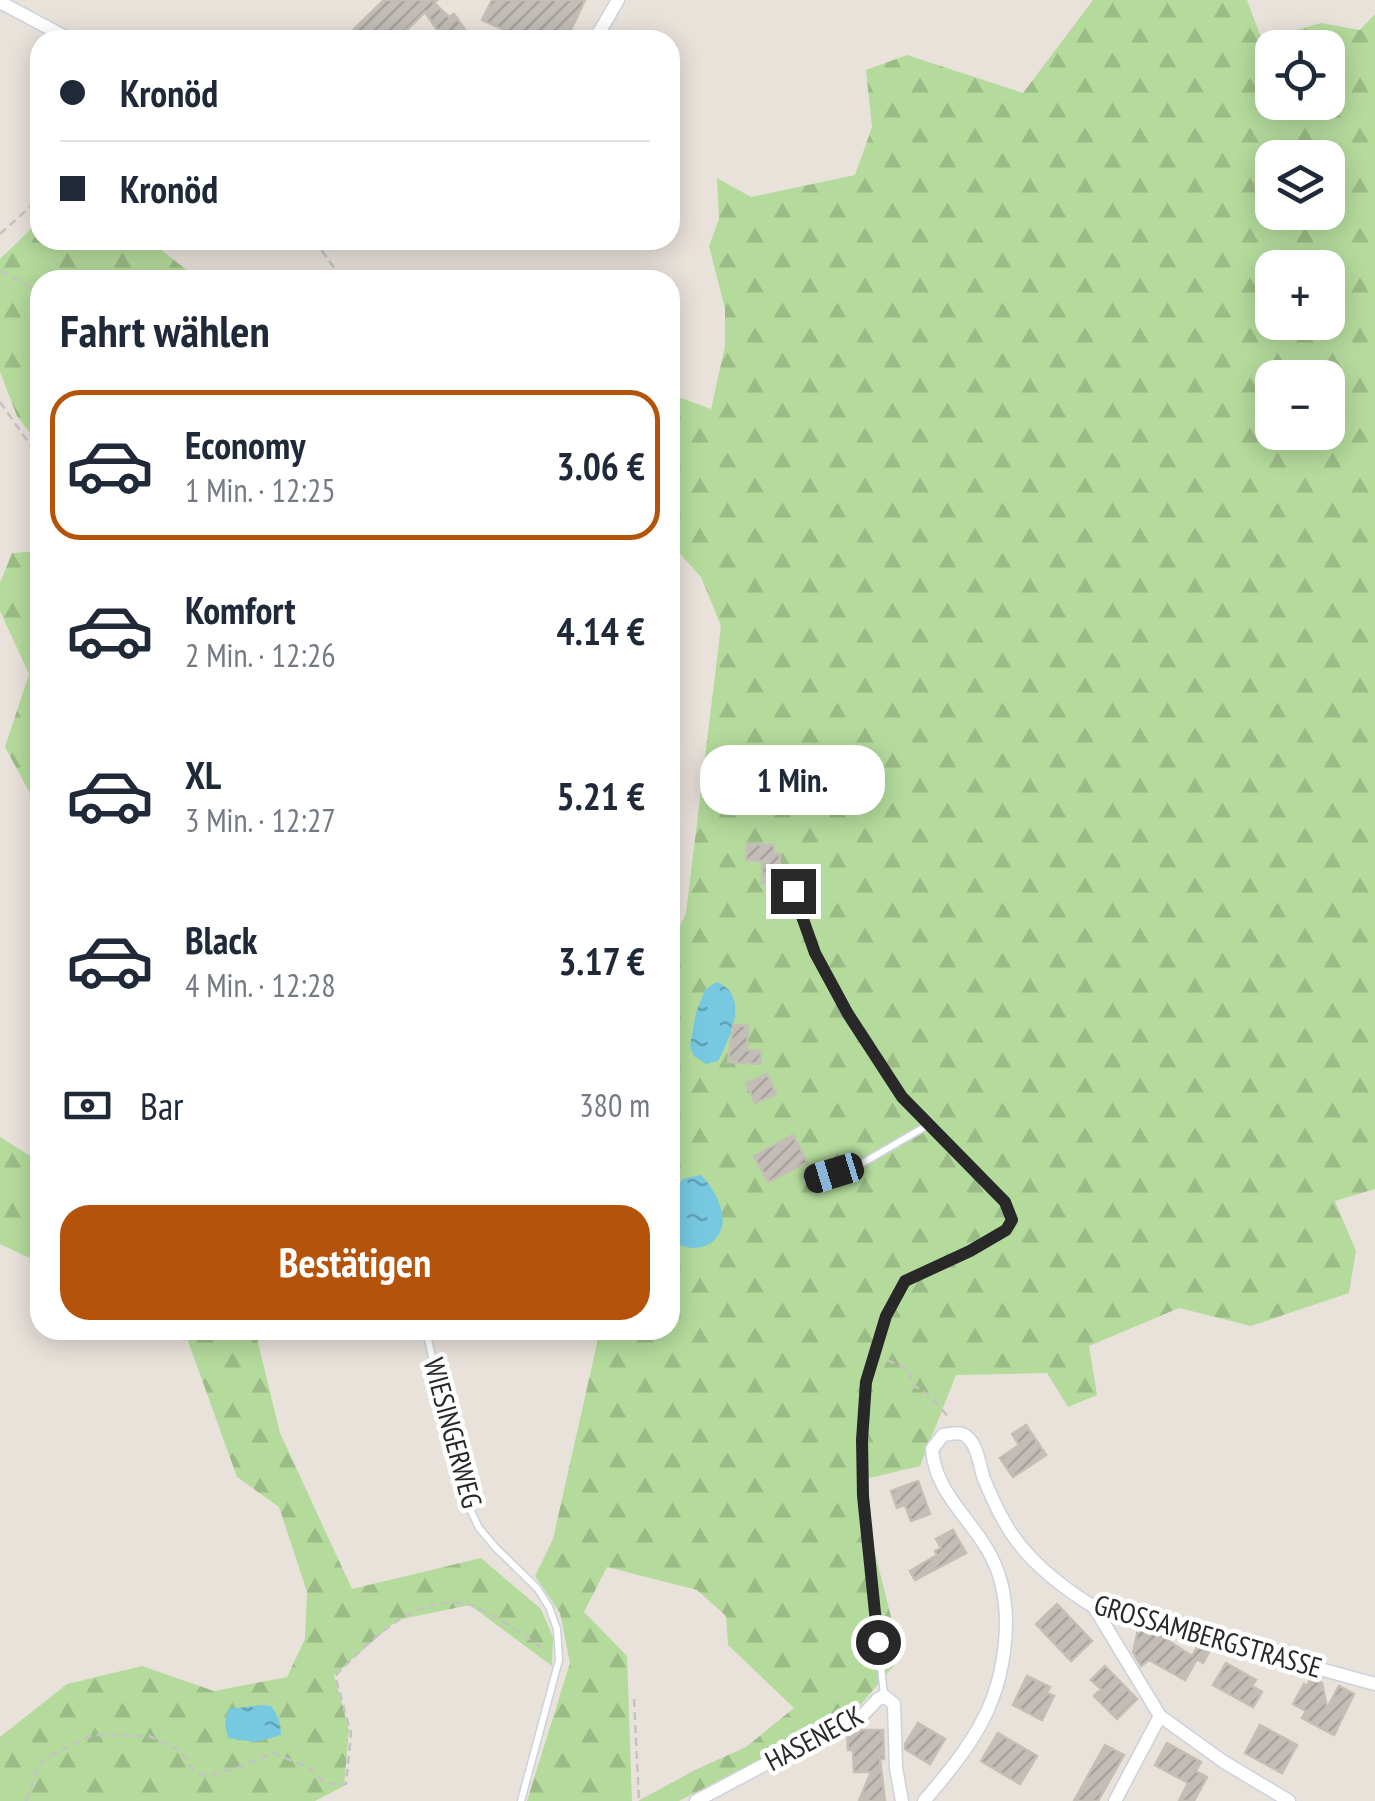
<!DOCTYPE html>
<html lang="de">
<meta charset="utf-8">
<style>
:root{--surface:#fff;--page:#f2f2f3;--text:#1f2937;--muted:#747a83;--line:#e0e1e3;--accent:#b45309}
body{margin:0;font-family:"PT Sans Narrow",sans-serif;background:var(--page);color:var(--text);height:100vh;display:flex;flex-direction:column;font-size:38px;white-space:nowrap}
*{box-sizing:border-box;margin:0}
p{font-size:32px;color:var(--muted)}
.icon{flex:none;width:55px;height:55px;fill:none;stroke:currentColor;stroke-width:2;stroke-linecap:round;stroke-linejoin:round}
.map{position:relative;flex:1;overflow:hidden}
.details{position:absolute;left:30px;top:270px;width:650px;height:1070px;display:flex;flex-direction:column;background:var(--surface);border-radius:30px;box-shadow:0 5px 25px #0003}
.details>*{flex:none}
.top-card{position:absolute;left:30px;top:30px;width:650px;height:220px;border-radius:30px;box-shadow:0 5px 25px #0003;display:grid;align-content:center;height:220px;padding:0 30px;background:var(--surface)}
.buttons{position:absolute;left:1255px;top:30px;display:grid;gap:20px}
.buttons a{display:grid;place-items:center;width:90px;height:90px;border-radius:20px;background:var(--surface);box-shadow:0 5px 25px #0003;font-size:50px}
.end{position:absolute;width:45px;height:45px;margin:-22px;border:12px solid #282828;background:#fff;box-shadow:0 0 0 5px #fff}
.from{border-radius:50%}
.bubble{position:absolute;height:70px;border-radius:30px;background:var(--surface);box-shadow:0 5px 25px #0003;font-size:32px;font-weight:700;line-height:70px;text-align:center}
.car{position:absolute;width:30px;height:60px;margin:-30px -15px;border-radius:12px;box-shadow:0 0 8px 2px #0007;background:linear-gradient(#222 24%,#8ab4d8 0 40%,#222 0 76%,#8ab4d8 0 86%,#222 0)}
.top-card b{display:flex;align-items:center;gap:35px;height:95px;font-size:38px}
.top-card b+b{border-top:2px solid var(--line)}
.top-card i{width:25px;height:25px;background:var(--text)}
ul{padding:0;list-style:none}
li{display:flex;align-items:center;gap:30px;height:150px;margin:0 20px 15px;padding:0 10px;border:5px solid transparent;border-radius:30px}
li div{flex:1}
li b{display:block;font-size:38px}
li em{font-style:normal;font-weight:700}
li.current{border-color:var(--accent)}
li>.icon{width:90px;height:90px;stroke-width:1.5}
h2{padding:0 30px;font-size:45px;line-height:120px}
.pay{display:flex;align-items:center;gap:25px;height:110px;padding:0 30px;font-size:38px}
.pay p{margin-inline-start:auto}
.primary-button{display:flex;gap:20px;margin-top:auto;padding:20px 30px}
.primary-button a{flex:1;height:115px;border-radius:30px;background:var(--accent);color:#fff;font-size:40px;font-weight:700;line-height:115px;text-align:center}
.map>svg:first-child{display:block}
.forest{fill:url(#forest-firs);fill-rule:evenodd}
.water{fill:url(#water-ripples)}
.building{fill:url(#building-hatch);stroke:#c4beb5;stroke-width:2.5}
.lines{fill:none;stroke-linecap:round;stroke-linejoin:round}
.lane-casing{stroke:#cdd1dc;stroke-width:9}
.street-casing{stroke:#cdd1dc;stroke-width:15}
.path{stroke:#c3c3c3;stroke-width:2.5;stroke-dasharray:8 5;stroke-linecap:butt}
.lane{stroke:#fff;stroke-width:6}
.street{stroke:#fff;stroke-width:12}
.route{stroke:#282828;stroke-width:12}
.labels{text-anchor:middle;stroke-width:9;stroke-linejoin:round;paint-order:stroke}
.street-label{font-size:28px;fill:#282828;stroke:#fff}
</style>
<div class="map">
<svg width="1375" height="1801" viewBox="0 0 1375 1801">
<defs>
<pattern id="forest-firs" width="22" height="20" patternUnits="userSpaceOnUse" patternTransform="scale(2.5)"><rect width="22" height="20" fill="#b4db9c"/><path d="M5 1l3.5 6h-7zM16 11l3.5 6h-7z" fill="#9bbc86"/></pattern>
<pattern id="water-ripples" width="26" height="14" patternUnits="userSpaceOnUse" patternTransform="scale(2.5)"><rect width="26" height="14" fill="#77c9e2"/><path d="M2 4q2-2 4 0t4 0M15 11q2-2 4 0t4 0" fill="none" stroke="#62a3b7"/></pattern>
<pattern id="building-hatch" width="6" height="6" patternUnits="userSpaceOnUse" patternTransform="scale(2.5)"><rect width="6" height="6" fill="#c2bdb7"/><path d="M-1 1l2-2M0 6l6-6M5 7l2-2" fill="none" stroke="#a7a29d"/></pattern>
</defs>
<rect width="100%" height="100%" fill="#e9e2db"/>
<path class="forest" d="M1093 0H1247L1262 40 1321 23 1360 30 1375 14V1189L1335 1201 1356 1251 1349 1293 1251 1326 1179 1308 1089 1346 1097 1395 1068 1407 1047 1373 956 1375 920 1466 857 1481 901 1657 857 1709 679 1801H638L695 1770 746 1747 794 1708 728 1645 726 1616 697 1590 607 1567 584 1612 627 1656 632 1801H527L570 1663 560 1613 535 1576 553 1539 600 1330H670V948L686 913 721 626 701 577 670 543V394L711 409 725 346V309L709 246 719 219 717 178 751 197 855 175 872 127 866 70 907 55 1023 93ZM1272 48H1328V102H1272ZM1272 158H1328V212H1272ZM1272 268H1328V322H1272ZM1272 378H1328V432H1272Z
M40 220V240H149L199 280H40V446L17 416 0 372V259Z
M40 551V812L5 747 29 674 0 611V583L12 553Z
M0 1137 40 1162V1263L0 1244Z
M184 1330H255L280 1433 352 1589 481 1558 541 1609 553 1637 552 1666 470 1605 397 1620 334 1675 349 1730 344 1786 315 1801H0V1737L67 1684 142 1666 214 1691 287 1677 305 1639 307 1592 279 1507 237 1477Z"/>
<path class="water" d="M716 982C751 994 730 1038 718 1061L706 1064 694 1056 690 1046 696 1013 705 990Z
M701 1175C712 1186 726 1209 722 1226 716 1251 688 1253 670 1240V1195L683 1179Z
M262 1705 271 1706C278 1715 281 1723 281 1735L255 1742 228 1738 225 1724 228 1709Z"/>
<path class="building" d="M384 0H437L434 3 449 17 454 14 472 40H444L425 12 396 40H365L354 29Z
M492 0H585L566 40H526L482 20Z
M747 844 774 845V854H780L779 883H762V861L746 860Z
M733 1025 748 1026 747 1050 761 1051 760 1064 728 1062Z
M767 1074 776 1094 755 1103 746 1083Z
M793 1135 807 1162 768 1182 754 1156Z
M1026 1425 1046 1455 1013 1477 1000 1458 1019 1445 1012 1434Z
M918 1481 930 1514 911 1521 905 1505 897 1508 891 1491Z
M953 1530 966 1553 915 1580 910 1571 937 1555 935 1551 941 1548 936 1539Z
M1057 1604 1092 1641 1071 1661 1036 1624Z
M1138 1630 1159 1635 1192 1656 1198 1646 1209 1652 1203 1663 1197 1659 1185 1680 1149 1660 1141 1666 1133 1652Z
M1226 1663 1256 1680 1252 1686 1262 1692 1253 1707 1213 1685Z
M1105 1666 1137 1699 1117 1719 1094 1696 1101 1689 1091 1680Z
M1027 1676 1050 1687 1047 1693 1054 1696 1042 1720 1013 1705Z
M1311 1678 1322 1683 1327 1708 1339 1686 1354 1694 1334 1735 1302 1718 1306 1711 1293 1704 1304 1684 1307 1686Z
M918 1723 945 1739 930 1764 905 1749V1744Z
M1260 1725 1297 1745 1282 1773 1245 1753Z
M854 1730H883L884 1759H880L885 1801H859L871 1772H854L853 1750H848L847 1732Z
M998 1733 1037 1756 1020 1784 981 1761Z
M1167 1743 1201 1762 1196 1771 1207 1777 1194 1801H1179L1188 1783 1155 1765Z
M1105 1745 1124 1755 1098 1801H1074Z"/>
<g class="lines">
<defs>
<path id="lane" d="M793 891 815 953 848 1014 902 1097 1005 1202 1012 1220 1006 1230 970 1251 905 1281 887 1316 866 1382 862 1440 863 1496 884 1695
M808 1181 861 1164 928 1125
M426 1330 455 1460 469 1507 479 1528 496 1548 537 1588 549 1607 557 1629 559 1660 521 1801"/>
<path id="street" d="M0 2 71 40
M591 40 600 31 618 0
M1094 1607 1160 1716 1224 1762 1289 1801
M696 1801 841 1724 860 1718 877 1700 884 1696 894 1704 896 1768 902 1801
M924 1801C973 1744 1005 1701 1006 1623 1006 1596 1001 1572 987 1549 967 1515 935 1491 932 1449L943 1435C951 1434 960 1431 966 1436 978 1445 979 1465 984 1479 990 1493 996 1508 1004 1521 1023 1557 1060 1586 1094 1607L1375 1684
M1115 1801 1160 1716"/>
</defs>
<use href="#lane" class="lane-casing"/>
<use href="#street" class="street-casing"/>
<path class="path" d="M0 234 40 198
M314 240 343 280
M0 271 40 292
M0 402 40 459
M887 1360 909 1370 912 1384 932 1398 950 1419
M634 1699 639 1801
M26 1801 39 1765 46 1758 93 1735 149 1736 181 1751 194 1771 204 1776 234 1769 273 1753 310 1768 325 1784H346L351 1733 335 1676C369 1642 413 1594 467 1604 484 1607 531 1640 547 1651"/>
<use href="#lane" class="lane"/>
<use href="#street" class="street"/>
</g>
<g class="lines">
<path class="route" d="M793 891 815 953 848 1014 902 1097 1005 1202 1012 1220 1006 1230 970 1251 905 1281 886 1316 866 1382 862 1440 863 1496 878 1642"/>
</g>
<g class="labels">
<g class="street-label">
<text transform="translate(453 1433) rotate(75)" y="10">WIESINGERWEG</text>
<text transform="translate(1208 1636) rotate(16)" y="10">GROSSAMBERGSTRASSE</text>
<text transform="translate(814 1738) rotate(-28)" y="10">HASENECK</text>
</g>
</g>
</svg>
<div class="buttons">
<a><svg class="icon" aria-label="locate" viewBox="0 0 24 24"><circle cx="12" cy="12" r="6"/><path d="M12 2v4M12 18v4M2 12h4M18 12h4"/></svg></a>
<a><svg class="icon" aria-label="layers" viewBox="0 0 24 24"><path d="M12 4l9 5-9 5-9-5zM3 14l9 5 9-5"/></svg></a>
<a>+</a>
<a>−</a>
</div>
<i class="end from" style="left:878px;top:1642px"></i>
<i class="end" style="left:793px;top:891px"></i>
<div class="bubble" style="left:700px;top:745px;width:185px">1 Min.</div>
<i class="car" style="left:834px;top:1173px;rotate:253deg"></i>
<div class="top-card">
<b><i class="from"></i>Kronöd</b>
<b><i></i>Kronöd</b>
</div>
<section class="details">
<h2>Fahrt wählen</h2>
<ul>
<li class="current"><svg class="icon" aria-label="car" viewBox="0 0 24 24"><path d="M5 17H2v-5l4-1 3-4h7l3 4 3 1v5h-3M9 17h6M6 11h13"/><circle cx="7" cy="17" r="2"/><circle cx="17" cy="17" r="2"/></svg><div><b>Economy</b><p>1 Min. · 12:25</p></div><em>3.06 €</em></li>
<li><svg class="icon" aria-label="car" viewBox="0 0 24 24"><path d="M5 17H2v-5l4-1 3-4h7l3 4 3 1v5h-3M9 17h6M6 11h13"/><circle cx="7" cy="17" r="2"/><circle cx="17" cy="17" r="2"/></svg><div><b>Komfort</b><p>2 Min. · 12:26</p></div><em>4.14 €</em></li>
<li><svg class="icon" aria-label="car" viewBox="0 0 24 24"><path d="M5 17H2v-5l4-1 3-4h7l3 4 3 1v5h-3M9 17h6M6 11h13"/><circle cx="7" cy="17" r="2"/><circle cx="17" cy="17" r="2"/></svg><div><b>XL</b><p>3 Min. · 12:27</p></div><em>5.21 €</em></li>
<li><svg class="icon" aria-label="car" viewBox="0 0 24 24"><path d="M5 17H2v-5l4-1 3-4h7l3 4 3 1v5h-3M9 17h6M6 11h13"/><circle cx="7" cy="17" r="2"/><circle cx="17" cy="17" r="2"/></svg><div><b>Black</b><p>4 Min. · 12:28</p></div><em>3.17 €</em></li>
</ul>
<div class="pay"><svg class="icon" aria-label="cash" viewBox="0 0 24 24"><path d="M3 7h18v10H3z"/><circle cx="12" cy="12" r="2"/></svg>Bar<p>380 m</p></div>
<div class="primary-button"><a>Bestätigen</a></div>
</section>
</div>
